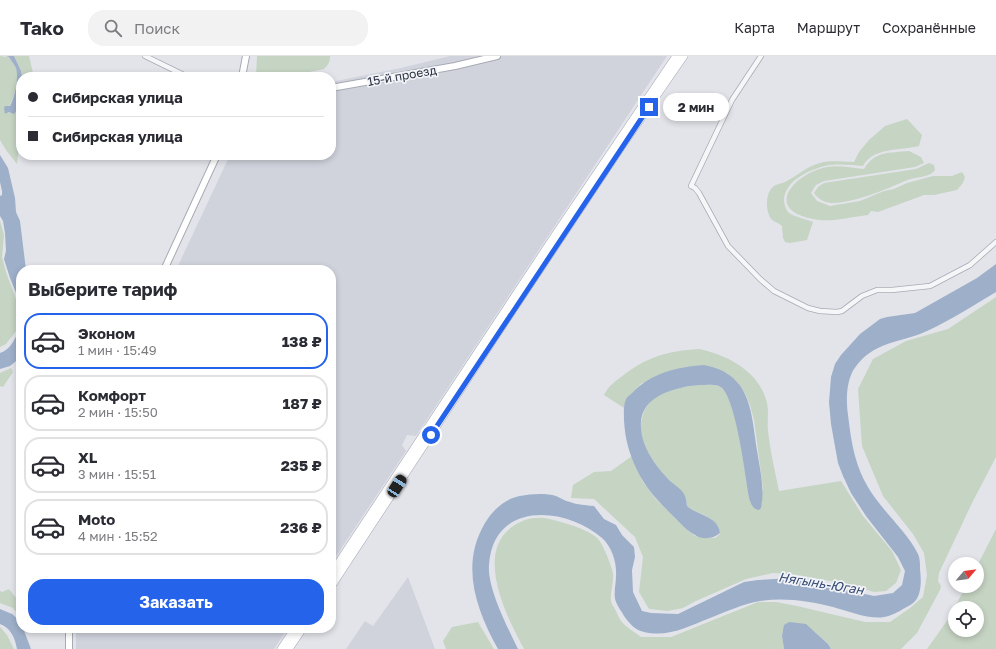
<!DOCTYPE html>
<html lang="ru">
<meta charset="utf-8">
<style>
:root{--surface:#fff;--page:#f2f2f3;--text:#2b2b33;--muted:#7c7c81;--line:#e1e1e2;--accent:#2563eb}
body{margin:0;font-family:"Golos Text",sans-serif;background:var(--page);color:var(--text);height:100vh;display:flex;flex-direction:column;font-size:15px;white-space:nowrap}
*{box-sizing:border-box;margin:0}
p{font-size:13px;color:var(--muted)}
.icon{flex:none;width:22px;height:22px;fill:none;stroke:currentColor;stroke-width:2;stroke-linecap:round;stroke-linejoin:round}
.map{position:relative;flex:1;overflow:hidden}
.details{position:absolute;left:16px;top:209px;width:320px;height:368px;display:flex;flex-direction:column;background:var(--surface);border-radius:16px;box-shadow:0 2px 6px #0003}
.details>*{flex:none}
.top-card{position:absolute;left:16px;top:16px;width:320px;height:88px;border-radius:16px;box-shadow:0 2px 6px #0003;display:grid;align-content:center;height:88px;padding:0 12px;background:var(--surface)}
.needle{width:26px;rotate:61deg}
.buttons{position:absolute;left:948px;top:501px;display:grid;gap:8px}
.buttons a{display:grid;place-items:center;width:36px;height:36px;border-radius:50%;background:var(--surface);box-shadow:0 2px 6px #0003;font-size:20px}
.end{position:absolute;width:18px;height:18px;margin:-9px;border:5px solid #2563eb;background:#fff;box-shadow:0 0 0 2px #fff}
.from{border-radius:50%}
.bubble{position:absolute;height:28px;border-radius:14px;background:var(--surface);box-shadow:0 2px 6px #0003;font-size:13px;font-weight:700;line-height:28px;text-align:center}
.car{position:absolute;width:12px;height:24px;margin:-12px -6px;border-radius:5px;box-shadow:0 0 3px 1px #0007;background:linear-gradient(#222 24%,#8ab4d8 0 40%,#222 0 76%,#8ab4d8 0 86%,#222 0)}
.top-card b{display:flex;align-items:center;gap:14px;height:38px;font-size:15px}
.top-card b+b{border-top:1px solid var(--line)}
.top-card i{width:10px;height:10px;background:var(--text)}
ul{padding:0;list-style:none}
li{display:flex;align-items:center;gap:12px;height:56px;margin:0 8px 6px;padding:0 4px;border:2px solid var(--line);border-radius:16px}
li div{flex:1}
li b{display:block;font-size:15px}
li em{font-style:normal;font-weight:700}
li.selected{border-color:var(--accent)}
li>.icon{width:36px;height:36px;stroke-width:1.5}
h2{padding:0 12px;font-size:18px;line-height:48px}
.cta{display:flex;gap:8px;margin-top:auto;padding:8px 12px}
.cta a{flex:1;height:46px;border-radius:16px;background:var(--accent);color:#fff;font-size:16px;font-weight:700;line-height:46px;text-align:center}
header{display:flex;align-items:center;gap:24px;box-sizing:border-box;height:56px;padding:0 20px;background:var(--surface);border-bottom:1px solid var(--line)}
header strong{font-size:19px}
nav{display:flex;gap:22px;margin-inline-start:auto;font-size:14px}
.search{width:280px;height:36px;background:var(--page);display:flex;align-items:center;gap:10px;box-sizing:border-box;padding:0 14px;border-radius:16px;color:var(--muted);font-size:15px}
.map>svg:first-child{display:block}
.built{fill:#d0d3dc}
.green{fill:#c6d4c3;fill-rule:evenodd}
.water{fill:#9eafc9}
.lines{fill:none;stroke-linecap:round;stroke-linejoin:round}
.street-casing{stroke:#a7abb4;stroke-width:6}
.secondary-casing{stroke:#a7abb4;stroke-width:8}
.primary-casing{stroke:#a2a7b5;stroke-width:8}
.street{stroke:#f5f6f8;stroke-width:4.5}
.secondary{stroke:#fff;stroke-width:6}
.primary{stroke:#fff;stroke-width:7}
.route{stroke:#2563eb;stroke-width:5}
.labels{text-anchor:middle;stroke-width:3.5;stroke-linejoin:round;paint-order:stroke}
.street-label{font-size:12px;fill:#2a3141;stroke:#f2f3f7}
.water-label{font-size:13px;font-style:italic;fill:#364b74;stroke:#f2f3f7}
</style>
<header>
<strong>Tako</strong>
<div class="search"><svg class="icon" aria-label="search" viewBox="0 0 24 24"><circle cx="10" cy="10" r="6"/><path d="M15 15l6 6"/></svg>Поиск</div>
<nav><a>Карта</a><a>Маршрут</a><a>Сохранённые</a></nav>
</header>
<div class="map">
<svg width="996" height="593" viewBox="0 0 996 593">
<rect width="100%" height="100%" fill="#e2e4ea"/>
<path class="built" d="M450 0H667L416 380 407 379 402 389 406 395 331 508V214H176L230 99H331V26L401 12Z
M408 521 435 593H346L365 565 373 570Z
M76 572H288L274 593H76Z"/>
<path class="green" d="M0 0 9 1C11 4 14 8 16 11 21 24 12 47 5 58L19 52 21 45V72L17 108 6 94 0 84Z
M14 0H29L34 21H22L21 15Z
M257 0H330C330 6 328 9 324 13L286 21H256Z
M907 63 922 79 919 90C900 95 873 91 863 110 851 109 837 107 825 110 809 114 786 124 784 143 784 147 785 153 789 157 795 161 806 163 813 166L807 184 790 187 785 186 783 182 782 170C778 166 771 166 769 159 766 152 766 139 771 133 775 128 780 128 785 126 797 120 807 110 820 107 831 104 842 106 854 106L859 96 869 84 885 70Z
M909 95 921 101 924 107 915 111 824 125 816 129 811 137 817 145 830 150 860 145 884 135 894 133 907 127 933 120H952L962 116 965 121 963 127 957 134 934 139H924L878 156 871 155 868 159C850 161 830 167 813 163 762 153 795 117 827 111 839 109 852 112 864 113 874 95 890 97 909 95Z
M929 107 934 109 935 114C928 123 915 120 905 125 885 134 853 147 832 147 825 147 818 143 814 137L818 131 824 127 916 113Z
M0 165 4 179 2 201 6 216 21 257 20 270 6 288 0 291Z
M996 241V401L973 445 939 517 938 525 941 530 940 534 917 577 901 593H831L828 588 814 575 782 580 784 593H524C508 563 474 498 512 471 523 463 536 460 549 463 562 466 588 473 597 482 603 487 611 509 613 517 614 526 610 536 611 545 611 547 613 550 615 553 617 557 619 563 622 566 627 572 635 576 641 581H671L758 546H776L797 550 865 566H890L910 552 923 541 927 519 924 497 913 478 883 440 862 390 858 333 873 303 906 285 948 273Z
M699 293C728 299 760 316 767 347 769 356 767 366 768 375 770 395 775 415 779 435L841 425 863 460 892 495 901 514 896 527 886 535 874 536 852 529 792 518 773 517 746 523 696 545 683 552 668 555 649 553 639 536 643 501 635 481 594 443 571 442 573 429 594 416 611 415 632 400 643 426 655 442 685 472 695 480 715 482 720 478C718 460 699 459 687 450 687 436 678 433 669 424 656 410 639 389 641 369 642 356 647 346 659 339 670 333 714 323 723 333 738 350 745 418 749 442L762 448 761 442 763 432 754 364 750 349 745 337 738 327 727 317 642 327 626 343 624 352 604 339C608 331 614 326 621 321 646 301 667 295 699 293Z
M11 312 13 316 3 331 0 330V317Z
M996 473V593H927L949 562 966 530H977V510ZM955 552H977V574H955Z
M9 533 21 548V562L13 552 0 547V535L2 536Z
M478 566 494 593H446L443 585 452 571Z
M0 571 7 579 14 593H0Z"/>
<path class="water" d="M6 0H14L21 15 22 21 21 45 19 52 14 58 9 56 5 58 4 52 5 50H10C15 41 19 21 16 12 14 8 11 4 9 1Z
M0 99 8 112 15 142 16 156 20 165 26 214H21V249L10 222 4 203 6 195 5 177 3 165 0 160V140L2 139V135L0 126Z
M996 208V236C974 249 951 264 927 275 899 288 874 284 854 313 846 326 846 345 848 359 852 392 856 416 876 443 889 461 908 478 918 498 920 502 920 508 920 513 921 522 922 536 916 544 913 548 908 550 903 553 898 556 891 560 884 561 871 564 847 555 833 551 810 545 784 541 760 545 743 548 725 556 710 562 689 570 668 582 644 576 635 574 629 567 624 560 622 556 618 551 616 546 613 538 616 529 616 520 617 507 612 491 602 482 565 450 493 445 489 509 487 532 508 572 518 593H498C476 553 460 509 485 467 493 454 504 443 520 440 531 438 545 437 556 440 561 442 565 445 570 446 577 449 586 449 594 450L604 463 616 469 622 479 634 491 635 501 632 514 633 536 642 555 651 557 678 558 744 526 758 524 791 522 874 540 893 537 902 529 905 515 898 501 866 460 851 437 843 420 838 407 831 368 829 346 831 321 835 308 841 299 860 278 880 263 887 261 915 257 977 222Z
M21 272V301L10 310 0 313V297C12 293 15 281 21 272Z
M704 309C751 318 751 354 757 394 760 414 765 433 761 452L759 454C752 453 751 447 749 442 745 419 737 350 723 333 718 327 707 329 700 329 675 331 638 340 641 372 642 392 656 410 669 424 680 434 686 434 687 450 699 460 718 460 720 477 713 483 703 484 695 479 687 475 680 467 674 461 659 446 646 433 637 414 629 397 625 383 624 364 624 358 623 350 626 343 627 341 630 339 632 337 651 317 677 311 704 309Z
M0 553 12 558 20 565 21 572H23L31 593H17C15 582 11 572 0 568Z
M789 566 806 568 828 588 831 593H784L782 580 784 569Z"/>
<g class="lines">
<defs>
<path id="street" d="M145 0 188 21
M761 0 732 44 691 130 695 132 699 137 728 190 760 223 774 235 808 252 820 255 837 256 842 255 862 240 877 234H892L930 230 970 209 996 186"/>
<path id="secondary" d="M242 21 246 0
M331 32 455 10 497 0
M164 214 217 99
M69 593V572"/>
<path id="primary" d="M331 518 553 182 676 0
M331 531 507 263 622 90 684 0
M281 593 295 572
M289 593 303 572"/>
</defs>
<use href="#street" class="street-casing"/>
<use href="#secondary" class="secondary-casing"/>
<use href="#primary" class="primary-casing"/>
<use href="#street" class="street"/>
<use href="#secondary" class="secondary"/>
<use href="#primary" class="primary"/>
</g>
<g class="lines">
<path class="route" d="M431 379 649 51"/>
</g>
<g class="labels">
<g class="street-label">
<text transform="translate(402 20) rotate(-10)" y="4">15-й проезд</text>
</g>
<g class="water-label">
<text transform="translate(821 527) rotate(9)" y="5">Нягынь-Юган</text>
</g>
</g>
</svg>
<div class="buttons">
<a><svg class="needle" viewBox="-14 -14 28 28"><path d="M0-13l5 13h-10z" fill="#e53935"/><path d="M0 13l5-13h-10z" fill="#7c7c81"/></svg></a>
<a><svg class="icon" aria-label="locate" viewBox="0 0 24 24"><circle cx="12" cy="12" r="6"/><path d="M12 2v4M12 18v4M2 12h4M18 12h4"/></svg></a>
</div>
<i class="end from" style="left:431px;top:379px"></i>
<i class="end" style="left:649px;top:51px"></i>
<div class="bubble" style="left:663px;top:37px;width:66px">2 мин</div>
<i class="car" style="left:397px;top:430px;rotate:33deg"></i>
<div class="top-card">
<b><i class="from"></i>Сибирская улица</b>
<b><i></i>Сибирская улица</b>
</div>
<section class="details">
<h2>Выберите тариф</h2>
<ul>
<li class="selected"><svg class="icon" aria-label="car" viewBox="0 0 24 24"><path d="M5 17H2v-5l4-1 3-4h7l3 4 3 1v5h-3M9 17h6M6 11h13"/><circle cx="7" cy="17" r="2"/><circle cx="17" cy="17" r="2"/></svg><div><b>Эконом</b><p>1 мин · 15:49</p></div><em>138 ₽</em></li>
<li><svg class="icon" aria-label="car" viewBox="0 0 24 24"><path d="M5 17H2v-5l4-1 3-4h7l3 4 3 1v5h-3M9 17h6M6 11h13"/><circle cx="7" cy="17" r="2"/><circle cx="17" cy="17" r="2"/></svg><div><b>Комфорт</b><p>2 мин · 15:50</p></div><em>187 ₽</em></li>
<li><svg class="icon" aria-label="car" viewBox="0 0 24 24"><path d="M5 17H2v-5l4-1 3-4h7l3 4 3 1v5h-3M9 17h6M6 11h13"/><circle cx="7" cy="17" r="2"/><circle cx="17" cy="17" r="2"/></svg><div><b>XL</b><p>3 мин · 15:51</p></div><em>235 ₽</em></li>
<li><svg class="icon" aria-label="car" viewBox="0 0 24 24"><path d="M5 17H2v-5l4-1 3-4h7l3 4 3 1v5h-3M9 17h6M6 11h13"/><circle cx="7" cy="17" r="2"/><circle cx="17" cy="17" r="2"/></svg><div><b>Moto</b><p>4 мин · 15:52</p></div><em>236 ₽</em></li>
</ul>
<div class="cta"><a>Заказать</a></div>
</section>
</div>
